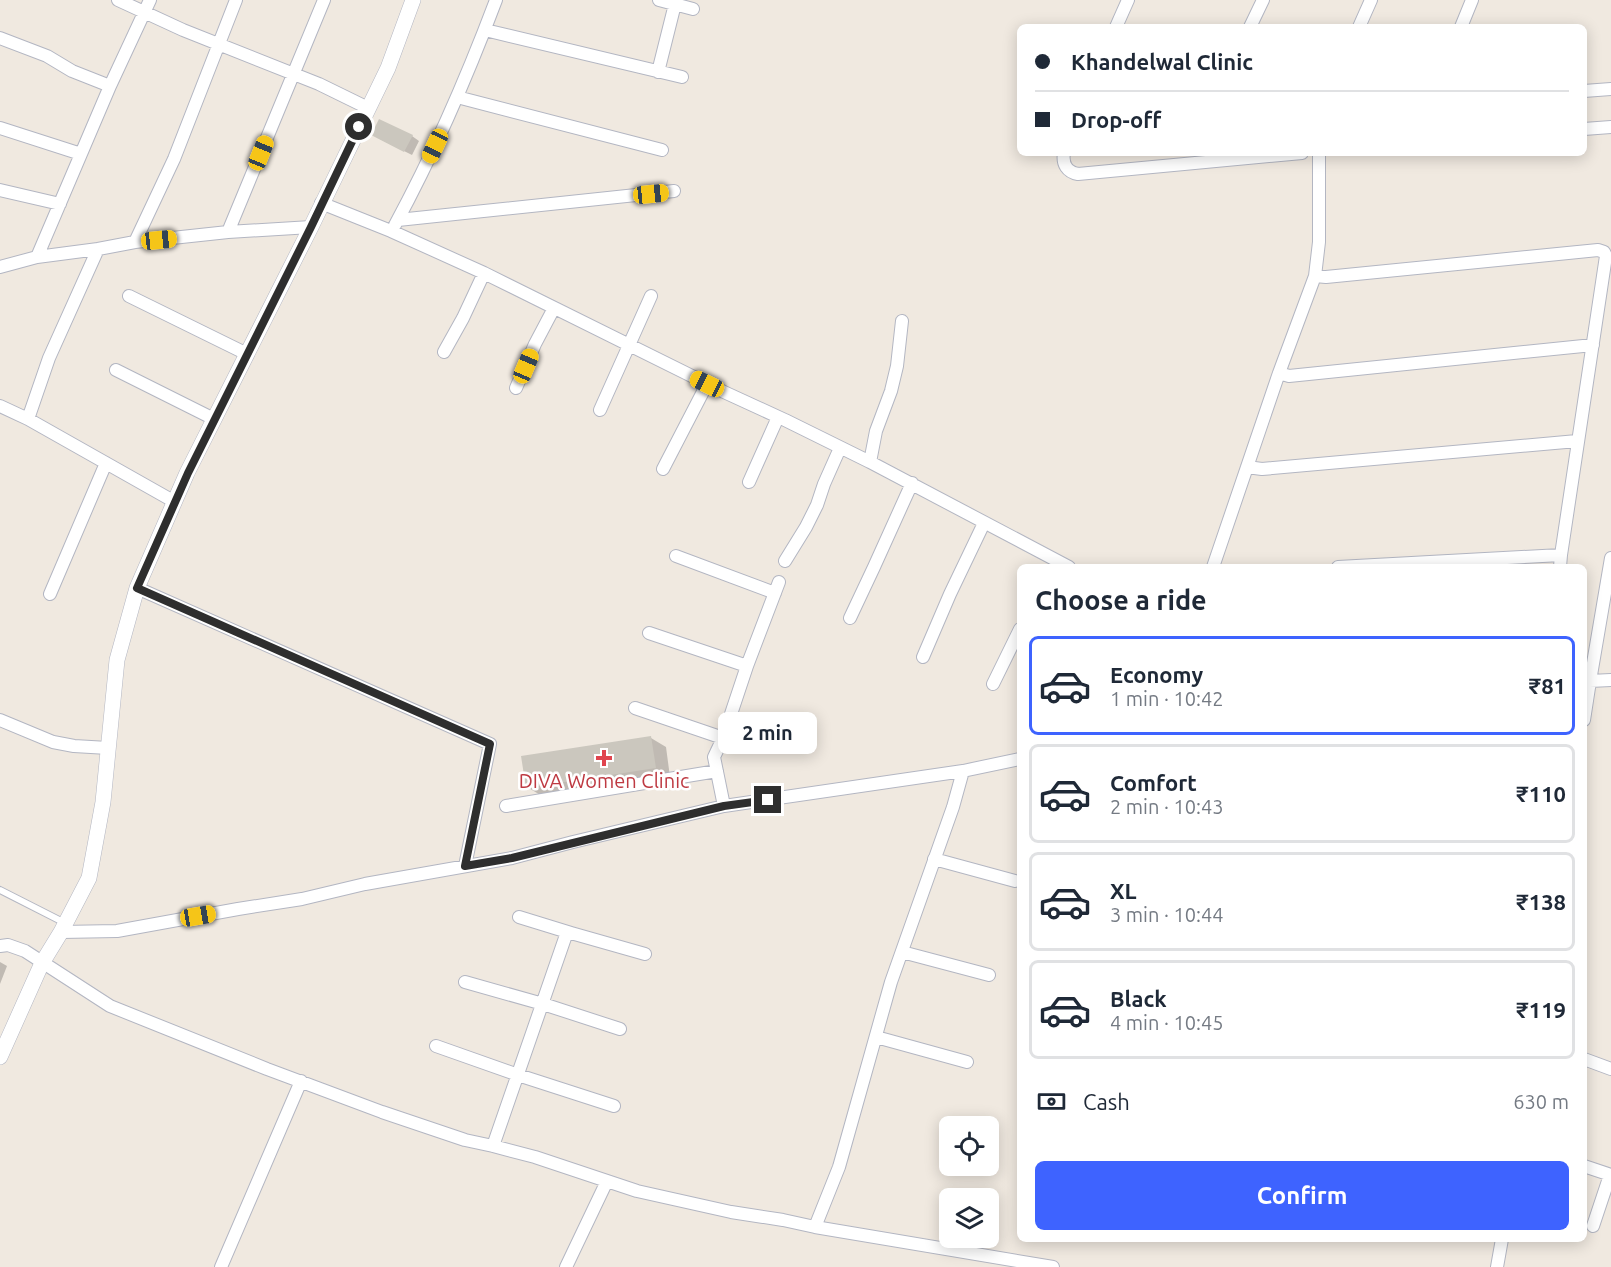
<!DOCTYPE html>
<meta charset="utf-8">
<style>
:root{--surface:#fff;--page:#f2f2f3;--text:#1f2937;--muted:#747a83;--line:#e0e1e3;--accent:#3e63ff}
body{margin:0;font-family:Ubuntu,sans-serif;background:var(--page);color:var(--text);height:100vh;display:flex;flex-direction:column;font-size:22px;white-space:nowrap}
*{box-sizing:border-box;margin:0}
p{font-size:20px;color:var(--muted)}
.icon{flex:none;width:33px;height:33px;fill:none;stroke:currentColor;stroke-width:2;stroke-linecap:round;stroke-linejoin:round}
.map{position:relative;flex:1;overflow:hidden}
.sheet{position:absolute;left:1017px;top:564px;width:570px;height:678px;display:flex;flex-direction:column;background:var(--surface);border-radius:9px;box-shadow:0 3px 15px #0003}
.sheet>*{flex:none}
.top-card{position:absolute;left:1017px;top:24px;width:570px;height:132px;border-radius:9px;box-shadow:0 3px 15px #0003;display:grid;align-content:center;height:132px;padding:0 18px;background:var(--surface)}
.buttons{position:absolute;left:939px;top:1116px;display:grid;gap:12px}
.buttons a{display:grid;place-items:center;width:60px;height:60px;border-radius:9px;background:var(--surface);box-shadow:0 3px 15px #0003;font-size:30px}
.end{position:absolute;width:27px;height:27px;margin:-14px;border:8px solid #2e2e2e;background:#fff;box-shadow:0 0 0 3px #fff}
.from{border-radius:50%}
.bubble{position:absolute;height:42px;border-radius:9px;background:var(--surface);box-shadow:0 3px 15px #0003;font-size:20px;font-weight:600;line-height:42px;text-align:center}
.car{position:absolute;width:18px;height:36px;margin:-18px -9px;border-radius:8px;box-shadow:0 0 4px 2px #0007;background:linear-gradient(#f5c518 24%,#345 0 40%,#f5c518 0 76%,#345 0 86%,#f5c518 0)}
.top-card b{display:flex;align-items:center;gap:21px;height:57px;font-size:22px}
.top-card b+b{border-top:2px solid var(--line)}
.top-card i{width:15px;height:15px;background:var(--text)}
ul{padding:0;list-style:none}
li{display:flex;align-items:center;gap:18px;height:99px;margin:0 12px 9px;padding:0 6px;border:3px solid var(--line);border-radius:9px}
li div{flex:1}
li b{display:block;font-size:22px}
li em{font-style:normal;font-weight:600}
li.on{border-color:var(--accent)}
li>.icon{width:54px;height:54px;stroke-width:1.5}
h2{padding:0 18px;font-size:27px;line-height:72px}
.pay{display:flex;align-items:center;gap:15px;height:66px;padding:0 18px;font-size:22px}
.pay p{margin-inline-start:auto}
.cta{display:flex;gap:12px;margin-top:auto;padding:12px 18px}
.cta a{flex:1;height:69px;border-radius:9px;background:var(--accent);color:#fff;font-size:24px;font-weight:600;line-height:69px;text-align:center}
.map>svg:first-child{display:block}
.shadow{fill:#0003}
.building{fill:#cbc7be}
.lines{fill:none;stroke-linecap:round;stroke-linejoin:round}
.service-casing{stroke:#b3b6c2;stroke-width:8}
.minor-casing{stroke:#b3b6c2;stroke-width:14}
.tertiary-casing{stroke:#b3b6c2;stroke-width:16}
.service{stroke:#fff;stroke-width:6}
.minor{stroke:#fff;stroke-width:12}
.tertiary{stroke:#fff;stroke-width:15}
.route{stroke:#2e2e2e;stroke-width:8}
.health-dot{fill:#e0444e;stroke:#fff;stroke-width:2}
.labels{text-anchor:middle;stroke-width:5;stroke-linejoin:round;paint-order:stroke}
.health-label{font-size:20px;fill:#be3a42;stroke:#fff}
</style>
<div class="map">
<svg width="1611" height="1267" viewBox="0 0 1611 1267">
<rect width="100%" height="100%" fill="#f0e9e0"/>
<path class="shadow" d="M412 136 419 141 412 155 380 139Z
M651 738 666 747 670 777 542 796 527 787Z
M0 962 7 966 0 984Z"/>
<path class="building" d="M379 119 413 135 404 152 371 135Z
M651 736 656 768 526 788 521 756Z"/>
<g class="lines">
<defs>
<path id="service" d="M0 890 65 923"/>
<path id="minor" d="M118 0 183 30 319 84 368 108
M659 0 693 9
M1116 27 1128 0
M1250 27 1263 0
M1359 27 1371 0
M1461 27 1472 0
M485 30 682 77
M0 38 47 56 72 71 110 86 150 0
M658 72 675 4
M1584 91 1611 89
M457 97 662 150
M0 128 81 154
M1584 129 1611 127
M1064 153C1062 164 1067 172 1078 174L1302 153
M0 190 60 204
M321 203 391 231 484 273 724 392 785 420 870 462 1069 567
M398 220 674 191
M395 225C434 153 467 77 496 0
M228 232 324 0
M135 242 228 232 311 227
M37 257 110 86
M0 267 37 257 98 249
M1315 276 1326 277 1598 250 1604 252 1606 256 1561 555 1338 567
M129 296 247 354
M444 352 463 318 484 273
M116 370 214 419
M1279 373 1289 376 1593 345
M516 388 535 344 554 308
M0 406 28 419 175 502
M600 410 651 296
M28 419 49 358 98 249 135 242 174 159 236 0
M870 462 876 431 891 391 897 366 902 321
M1247 467 1262 469 1577 441
M663 469 707 384
M749 482 778 417
M676 556 775 593
M1611 558 1590 681 1611 680
M785 561 806 527 817 505 824 484 840 448
M1213 567 1279 373 1315 276 1319 242V153
M1560 567 1561 555
M137 588 490 744 465 866
M50 594 106 463
M850 618 874 567 912 483
M649 633 747 666
M923 657 950 594 984 523
M1584 681H1590L1584 720
M993 684 1020 629
M635 708 723 738
M0 720 53 742 74 746 108 748
M506 806 717 771
M724 806 714 757 723 738 747 666 779 582
M934 859 1015 881
M519 917 571 933
M61 932 117 931 238 909 302 899 365 884 512 858 573 842 724 806 963 771 1020 759
M0 946 8 945 25 951 110 1006 267 1069 382 1112 465 1140 493 1146 535 1157 637 1191 731 1212 783 1220 815 1227 839 1167 891 982 953 807 963 771
M902 952 989 975
M465 982 543 1004 620 1029
M876 1037 967 1062
M436 1046 518 1075 614 1106
M1584 1059 1611 1069
M493 1146 566 935 571 933 645 954
M1584 1166 1611 1175
M1593 1226 1610 1175
M815 1227 1053 1267
M221 1267 301 1081
M566 1267 607 1181
M1497 1267 1502 1239"/>
<path id="tertiary" d="M0 1057 42 963 61 932 89 878 103 802 117 660 137 588 187 473 311 227 388 68 413 0"/>
</defs>
<use href="#service" class="service-casing"/>
<use href="#minor" class="minor-casing"/>
<use href="#tertiary" class="tertiary-casing"/>
<use href="#service" class="service"/>
<use href="#minor" class="minor"/>
<use href="#tertiary" class="tertiary"/>
</g>
<g class="lines">
<path class="route" d="M359 127 311 227 188 473 137 588 490 744 465 866 512 858 724 806 768 800"/>
</g>
<path class="health-dot" d="M601 749h6v6h6v6h-6v6h-6v-6h-6v-6h6z"/>
<g class="labels">
<g class="health-label">
<text x="604" y="788">DIVA Women Clinic</text>
</g>
</g>
</svg>
<div class="buttons">
<a><svg class="icon" aria-label="locate" viewBox="0 0 24 24"><circle cx="12" cy="12" r="6"/><path d="M12 2v4M12 18v4M2 12h4M18 12h4"/></svg></a>
<a><svg class="icon" aria-label="layers" viewBox="0 0 24 24"><path d="M12 4l9 5-9 5-9-5zM3 14l9 5 9-5"/></svg></a>
</div>
<i class="end from" style="left:359px;top:127px"></i>
<i class="end" style="left:768px;top:800px"></i>
<div class="bubble" style="left:718px;top:712px;width:99px">2 min</div>
<i class="car" style="left:435px;top:146px;rotate:205deg"></i>
<i class="car" style="left:261px;top:153px;rotate:22deg"></i>
<i class="car" style="left:651px;top:194px;rotate:84deg"></i>
<i class="car" style="left:159px;top:240px;rotate:84deg"></i>
<i class="car" style="left:526px;top:366px;rotate:23deg"></i>
<i class="car" style="left:707px;top:384px;rotate:296deg"></i>
<i class="car" style="left:198px;top:916px;rotate:80deg"></i>
<div class="top-card">
<b><i class="from"></i>Khandelwal Clinic</b>
<b><i></i>Drop-off</b>
</div>
<section class="sheet">
<h2>Choose a ride</h2>
<ul>
<li class="on"><svg class="icon" aria-label="car" viewBox="0 0 24 24"><path d="M5 17H2v-5l4-1 3-4h7l3 4 3 1v5h-3M9 17h6M6 11h13"/><circle cx="7" cy="17" r="2"/><circle cx="17" cy="17" r="2"/></svg><div><b>Economy</b><p>1 min · 10:42</p></div><em>₹81</em></li>
<li><svg class="icon" aria-label="car" viewBox="0 0 24 24"><path d="M5 17H2v-5l4-1 3-4h7l3 4 3 1v5h-3M9 17h6M6 11h13"/><circle cx="7" cy="17" r="2"/><circle cx="17" cy="17" r="2"/></svg><div><b>Comfort</b><p>2 min · 10:43</p></div><em>₹110</em></li>
<li><svg class="icon" aria-label="car" viewBox="0 0 24 24"><path d="M5 17H2v-5l4-1 3-4h7l3 4 3 1v5h-3M9 17h6M6 11h13"/><circle cx="7" cy="17" r="2"/><circle cx="17" cy="17" r="2"/></svg><div><b>XL</b><p>3 min · 10:44</p></div><em>₹138</em></li>
<li><svg class="icon" aria-label="car" viewBox="0 0 24 24"><path d="M5 17H2v-5l4-1 3-4h7l3 4 3 1v5h-3M9 17h6M6 11h13"/><circle cx="7" cy="17" r="2"/><circle cx="17" cy="17" r="2"/></svg><div><b>Black</b><p>4 min · 10:45</p></div><em>₹119</em></li>
</ul>
<div class="pay"><svg class="icon" aria-label="cash" viewBox="0 0 24 24"><path d="M3 7h18v10H3z"/><circle cx="12" cy="12" r="2"/></svg>Cash<p>630 m</p></div>
<div class="cta"><a>Confirm</a></div>
</section>
</div>
